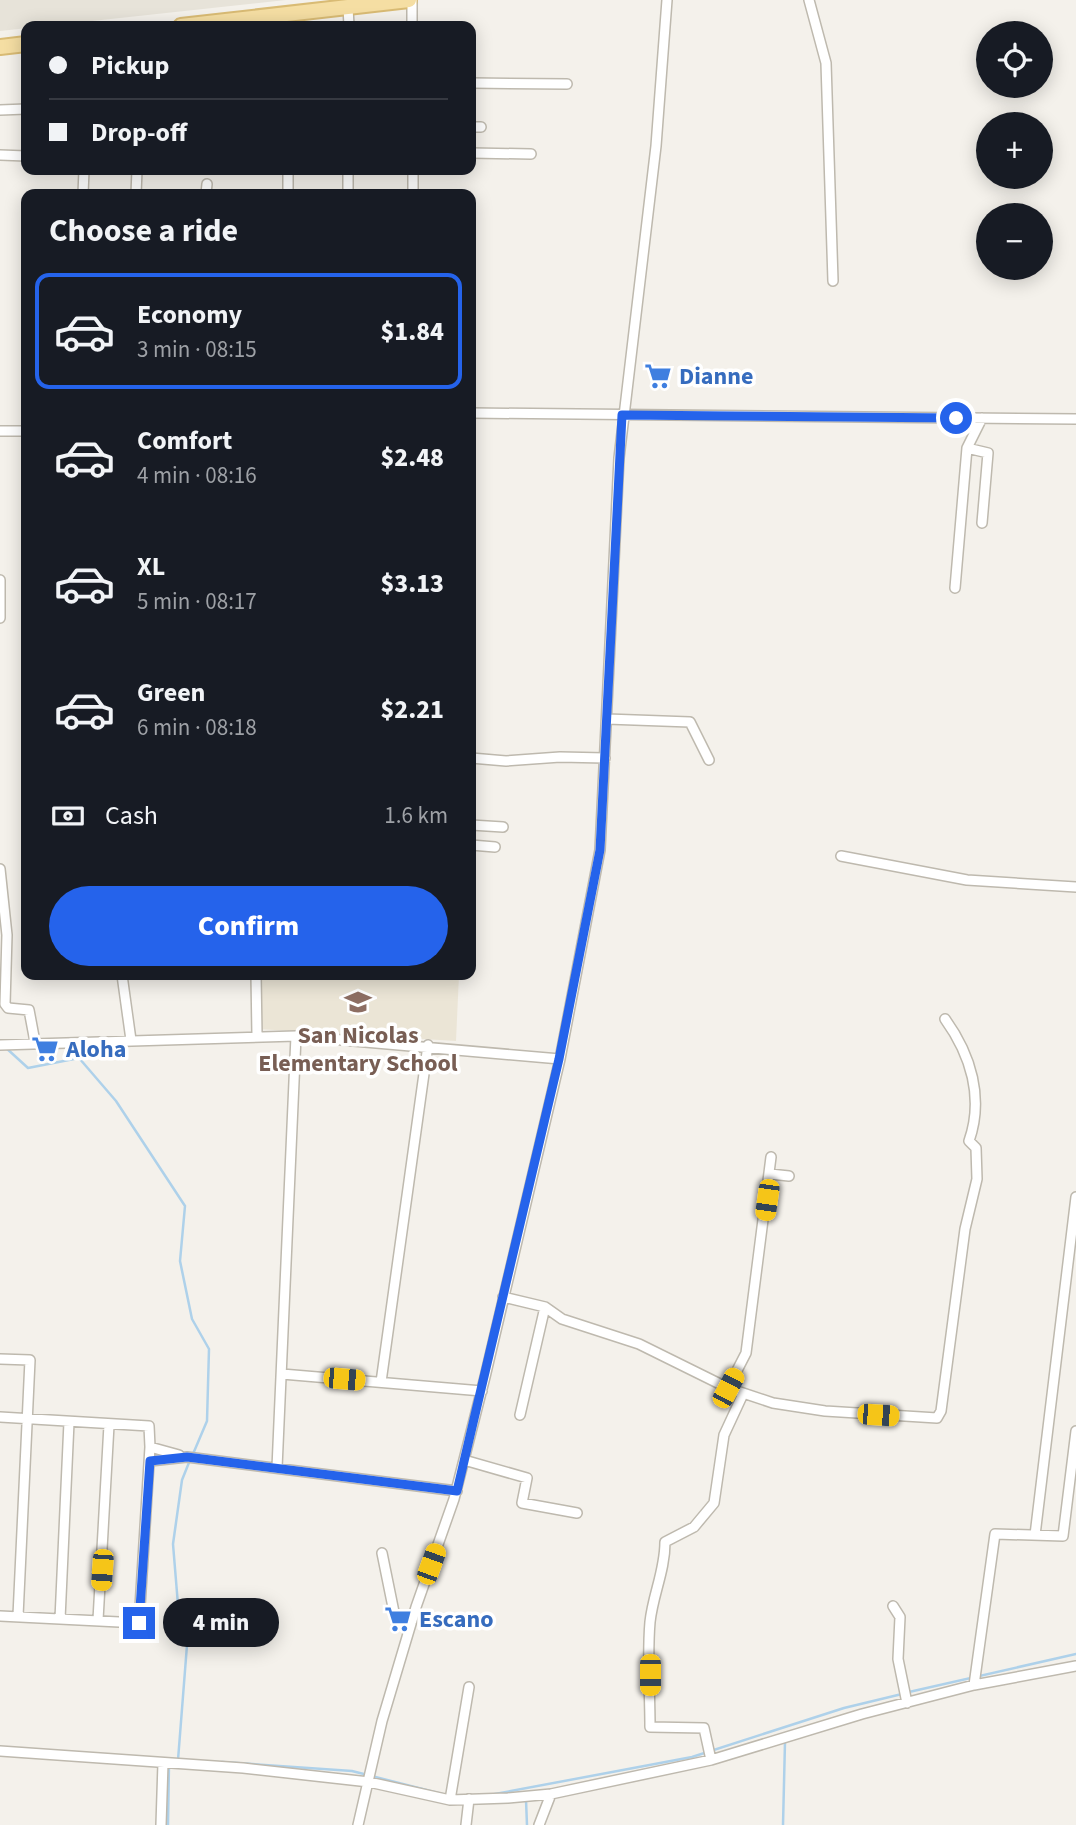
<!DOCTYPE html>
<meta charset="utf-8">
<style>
:root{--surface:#171b24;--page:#20242c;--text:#f1f3f6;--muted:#9ea1a6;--line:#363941;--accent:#2563eb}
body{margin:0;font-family:"Source Sans 3",sans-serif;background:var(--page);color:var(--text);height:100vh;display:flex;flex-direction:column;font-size:26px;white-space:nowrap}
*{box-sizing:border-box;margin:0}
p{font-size:23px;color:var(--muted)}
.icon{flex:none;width:38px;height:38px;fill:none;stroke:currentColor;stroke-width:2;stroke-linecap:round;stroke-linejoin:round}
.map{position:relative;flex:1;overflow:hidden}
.side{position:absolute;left:21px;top:189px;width:455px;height:791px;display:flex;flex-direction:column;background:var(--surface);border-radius:14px;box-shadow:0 4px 18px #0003}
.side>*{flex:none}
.banner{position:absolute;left:21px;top:21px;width:455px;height:154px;border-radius:14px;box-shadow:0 4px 18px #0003;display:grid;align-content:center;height:154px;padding:0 28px;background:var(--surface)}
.fabs{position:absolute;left:976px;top:21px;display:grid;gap:14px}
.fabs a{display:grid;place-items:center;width:77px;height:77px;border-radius:50%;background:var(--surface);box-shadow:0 4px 18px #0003;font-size:35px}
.end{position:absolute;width:32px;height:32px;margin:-16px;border:9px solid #2563eb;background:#fff;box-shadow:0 0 0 4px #fff}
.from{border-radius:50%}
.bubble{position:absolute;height:49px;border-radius:24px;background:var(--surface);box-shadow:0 4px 18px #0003;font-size:23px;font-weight:800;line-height:49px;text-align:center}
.car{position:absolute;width:21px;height:42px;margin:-21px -10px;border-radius:9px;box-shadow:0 0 5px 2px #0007;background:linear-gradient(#f5c518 24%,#345 0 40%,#f5c518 0 76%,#345 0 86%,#f5c518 0)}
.banner b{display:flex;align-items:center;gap:24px;height:66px;font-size:26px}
.banner b+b{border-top:2px solid var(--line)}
.banner i{width:18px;height:18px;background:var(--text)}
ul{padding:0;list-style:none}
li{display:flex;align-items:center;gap:21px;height:116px;margin:0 14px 10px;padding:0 14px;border:4px solid transparent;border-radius:14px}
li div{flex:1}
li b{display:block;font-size:26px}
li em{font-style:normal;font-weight:800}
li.on{border-color:var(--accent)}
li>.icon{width:63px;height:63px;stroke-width:1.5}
h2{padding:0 28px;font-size:32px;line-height:84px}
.pay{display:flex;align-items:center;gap:18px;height:77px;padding:0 28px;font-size:26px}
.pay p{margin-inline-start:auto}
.primary-button{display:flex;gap:14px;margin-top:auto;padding:14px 28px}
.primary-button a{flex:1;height:80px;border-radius:42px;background:var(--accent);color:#fff;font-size:28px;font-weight:800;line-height:80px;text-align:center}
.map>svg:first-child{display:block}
.residential{fill:#e7e3d9}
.education{fill:#ebe5d6}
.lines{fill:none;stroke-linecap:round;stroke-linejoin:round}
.stream{stroke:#aed1ea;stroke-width:2.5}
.street-casing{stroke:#beb9ae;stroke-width:12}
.primary-casing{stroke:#d9bb74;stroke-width:18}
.street{stroke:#fff;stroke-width:9}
.primary{stroke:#f5dea3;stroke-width:14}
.route{stroke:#2563eb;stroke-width:9}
.labels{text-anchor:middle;stroke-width:7;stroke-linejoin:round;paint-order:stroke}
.shop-label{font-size:24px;font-weight:bold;fill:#366cbe;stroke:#fff;text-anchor:start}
.education-label{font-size:24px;font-weight:bold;fill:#785e54;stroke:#fff}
</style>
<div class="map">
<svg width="1076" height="1825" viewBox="0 0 1076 1825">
<rect width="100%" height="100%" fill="#f4f1eb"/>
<path class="residential" d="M0 0H286L0 31Z"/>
<path class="education" d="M258 975H459L456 1041 258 1029Z"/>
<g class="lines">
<path class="stream" d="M5 1047 28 1068 79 1058 116 1101 185 1206 180 1261 192 1319 209 1349 207 1421 193 1454
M909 1692 1076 1654
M178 1760 187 1645 178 1605 173 1544 182 1480 190 1460
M222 1762 352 1771 450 1796
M495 1794 692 1757 844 1708 902 1694
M526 1800 527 1825
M168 1825 169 1764
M783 1825 785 1742"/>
<defs>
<path id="street" d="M412 0V26
M809 0 826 63 833 281
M348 7 349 26
M471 83 567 84
M0 110 26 109
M471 127H481
M471 153 531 154
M0 155 26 156
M413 170V194
M83 194 84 170
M136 194 137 170
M206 194 207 184
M288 194V170
M348 194V170
M471 413 1076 419
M0 431H26
M967 448 988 453 982 523
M0 580V618
M955 588 967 448 982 418
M607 719 690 722 709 760
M471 758 506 761 560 757 605 758
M471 825 503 827
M471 845 495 847
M841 856 967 880 1076 887
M0 869 7 935 5 1004 8 1008 29 1010 35 1042
M122 975 131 1040
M256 975 257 1035
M0 1045 296 1036 560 1059
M770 1174 789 1176
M503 1297 545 1307 562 1319 639 1344 728 1388 773 1403 825 1411 937 1418 941 1411 965 1229 977 1179 976 1148 969 1141C984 1098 971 1055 945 1019
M0 1359 30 1360 18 1616
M282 1374 482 1391
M381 1382 428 1045
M728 1388 746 1353 771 1157
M520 1415 545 1307
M0 1417 149 1426 150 1447 139 1623 0 1616
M150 1447 179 1455
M464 1460 527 1478 522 1503 577 1513
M150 1461 187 1457 457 1491
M277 1468 296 1036
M1035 1535 1076 1197
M382 1553 396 1622 412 1621
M893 1606 900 1617 898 1659 907 1703
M60 1619 69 1422
M98 1620 109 1425
M974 1685 995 1534 1063 1536 1076 1431
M0 1751 243 1768 369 1782 450 1800 508 1798 551 1794 711 1760 862 1714 974 1685 1076 1666
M711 1760 704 1728 650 1727C650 1692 647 1656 650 1622 653 1594 665 1571 665 1542L694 1527 714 1503 724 1435 743 1394
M450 1800 469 1687
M161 1825 163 1763
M358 1825 382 1721 416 1607 454 1499 485 1377 560 1059 600 850 619 458 656 146 667 0
M466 1825 469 1799
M539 1825 551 1794"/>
<path id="primary" d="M181 26 409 0
M0 47 26 44"/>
</defs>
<use href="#street" class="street-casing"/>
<use href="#primary" class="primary-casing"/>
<use href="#street" class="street"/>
<use href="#primary" class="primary"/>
</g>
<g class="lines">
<path class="route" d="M139 1623 150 1461 187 1457 457 1491 559 1059 600 850 622 415 956 418"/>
</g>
<defs>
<symbol id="supermarket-bare" viewBox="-9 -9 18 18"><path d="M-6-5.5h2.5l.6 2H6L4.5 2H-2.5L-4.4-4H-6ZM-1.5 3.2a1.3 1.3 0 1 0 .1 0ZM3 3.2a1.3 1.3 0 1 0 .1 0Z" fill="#3f7fe0" stroke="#fff" stroke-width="2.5" paint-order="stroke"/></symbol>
<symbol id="school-bare" viewBox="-9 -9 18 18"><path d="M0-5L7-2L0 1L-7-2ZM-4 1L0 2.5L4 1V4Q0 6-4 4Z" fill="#8d6e63" stroke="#fff" stroke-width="2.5" paint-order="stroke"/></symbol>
</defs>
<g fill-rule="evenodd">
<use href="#supermarket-bare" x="639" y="357" width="38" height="38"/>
<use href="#school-bare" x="339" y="983" width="38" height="38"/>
<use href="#supermarket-bare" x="26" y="1030" width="38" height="38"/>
<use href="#supermarket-bare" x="379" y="1600" width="38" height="38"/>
</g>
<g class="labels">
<g class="shop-label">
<text x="679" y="384">Dianne</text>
<text x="66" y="1057">Aloha</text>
<text x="419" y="1627">Escano</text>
</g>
<g class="education-label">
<text x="358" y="1043">San Nicolas<tspan x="358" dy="28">Elementary School</tspan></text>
</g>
</g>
</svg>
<div class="fabs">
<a><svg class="icon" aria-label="locate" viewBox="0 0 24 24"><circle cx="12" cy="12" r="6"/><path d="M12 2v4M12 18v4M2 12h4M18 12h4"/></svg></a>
<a>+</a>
<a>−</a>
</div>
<i class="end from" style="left:956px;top:418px"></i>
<i class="end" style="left:139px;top:1623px"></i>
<div class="bubble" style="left:163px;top:1598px;width:116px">4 min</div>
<i class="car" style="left:767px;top:1200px;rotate:188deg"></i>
<i class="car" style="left:344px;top:1379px;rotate:95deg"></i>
<i class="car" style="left:728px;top:1388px;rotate:28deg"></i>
<i class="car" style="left:878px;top:1415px;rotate:94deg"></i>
<i class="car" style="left:431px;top:1564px;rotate:20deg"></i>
<i class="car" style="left:102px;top:1570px;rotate:184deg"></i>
<i class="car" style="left:650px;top:1675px;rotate:180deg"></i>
<div class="banner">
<b><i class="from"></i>Pickup</b>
<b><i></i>Drop-off</b>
</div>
<section class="side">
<h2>Choose a ride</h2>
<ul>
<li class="on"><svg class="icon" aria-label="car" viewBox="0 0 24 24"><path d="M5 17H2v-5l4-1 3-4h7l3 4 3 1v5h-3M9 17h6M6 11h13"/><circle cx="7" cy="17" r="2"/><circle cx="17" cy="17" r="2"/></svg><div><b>Economy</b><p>3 min · 08:15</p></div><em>$1.84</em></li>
<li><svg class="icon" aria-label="car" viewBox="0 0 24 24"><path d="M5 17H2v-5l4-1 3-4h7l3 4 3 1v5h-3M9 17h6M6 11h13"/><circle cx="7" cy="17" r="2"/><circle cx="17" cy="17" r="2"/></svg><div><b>Comfort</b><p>4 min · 08:16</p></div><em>$2.48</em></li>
<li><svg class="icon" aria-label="car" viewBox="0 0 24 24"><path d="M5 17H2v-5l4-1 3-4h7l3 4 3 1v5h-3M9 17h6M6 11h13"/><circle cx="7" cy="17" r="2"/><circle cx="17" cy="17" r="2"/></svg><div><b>XL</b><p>5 min · 08:17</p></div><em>$3.13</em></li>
<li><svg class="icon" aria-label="car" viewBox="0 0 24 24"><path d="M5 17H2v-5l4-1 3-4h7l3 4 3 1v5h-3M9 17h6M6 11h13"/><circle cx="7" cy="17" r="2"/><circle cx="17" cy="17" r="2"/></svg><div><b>Green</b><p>6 min · 08:18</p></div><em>$2.21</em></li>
</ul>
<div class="pay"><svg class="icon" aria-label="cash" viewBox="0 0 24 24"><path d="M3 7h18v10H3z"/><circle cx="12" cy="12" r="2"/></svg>Cash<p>1.6 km</p></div>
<div class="primary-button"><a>Confirm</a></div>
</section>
</div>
